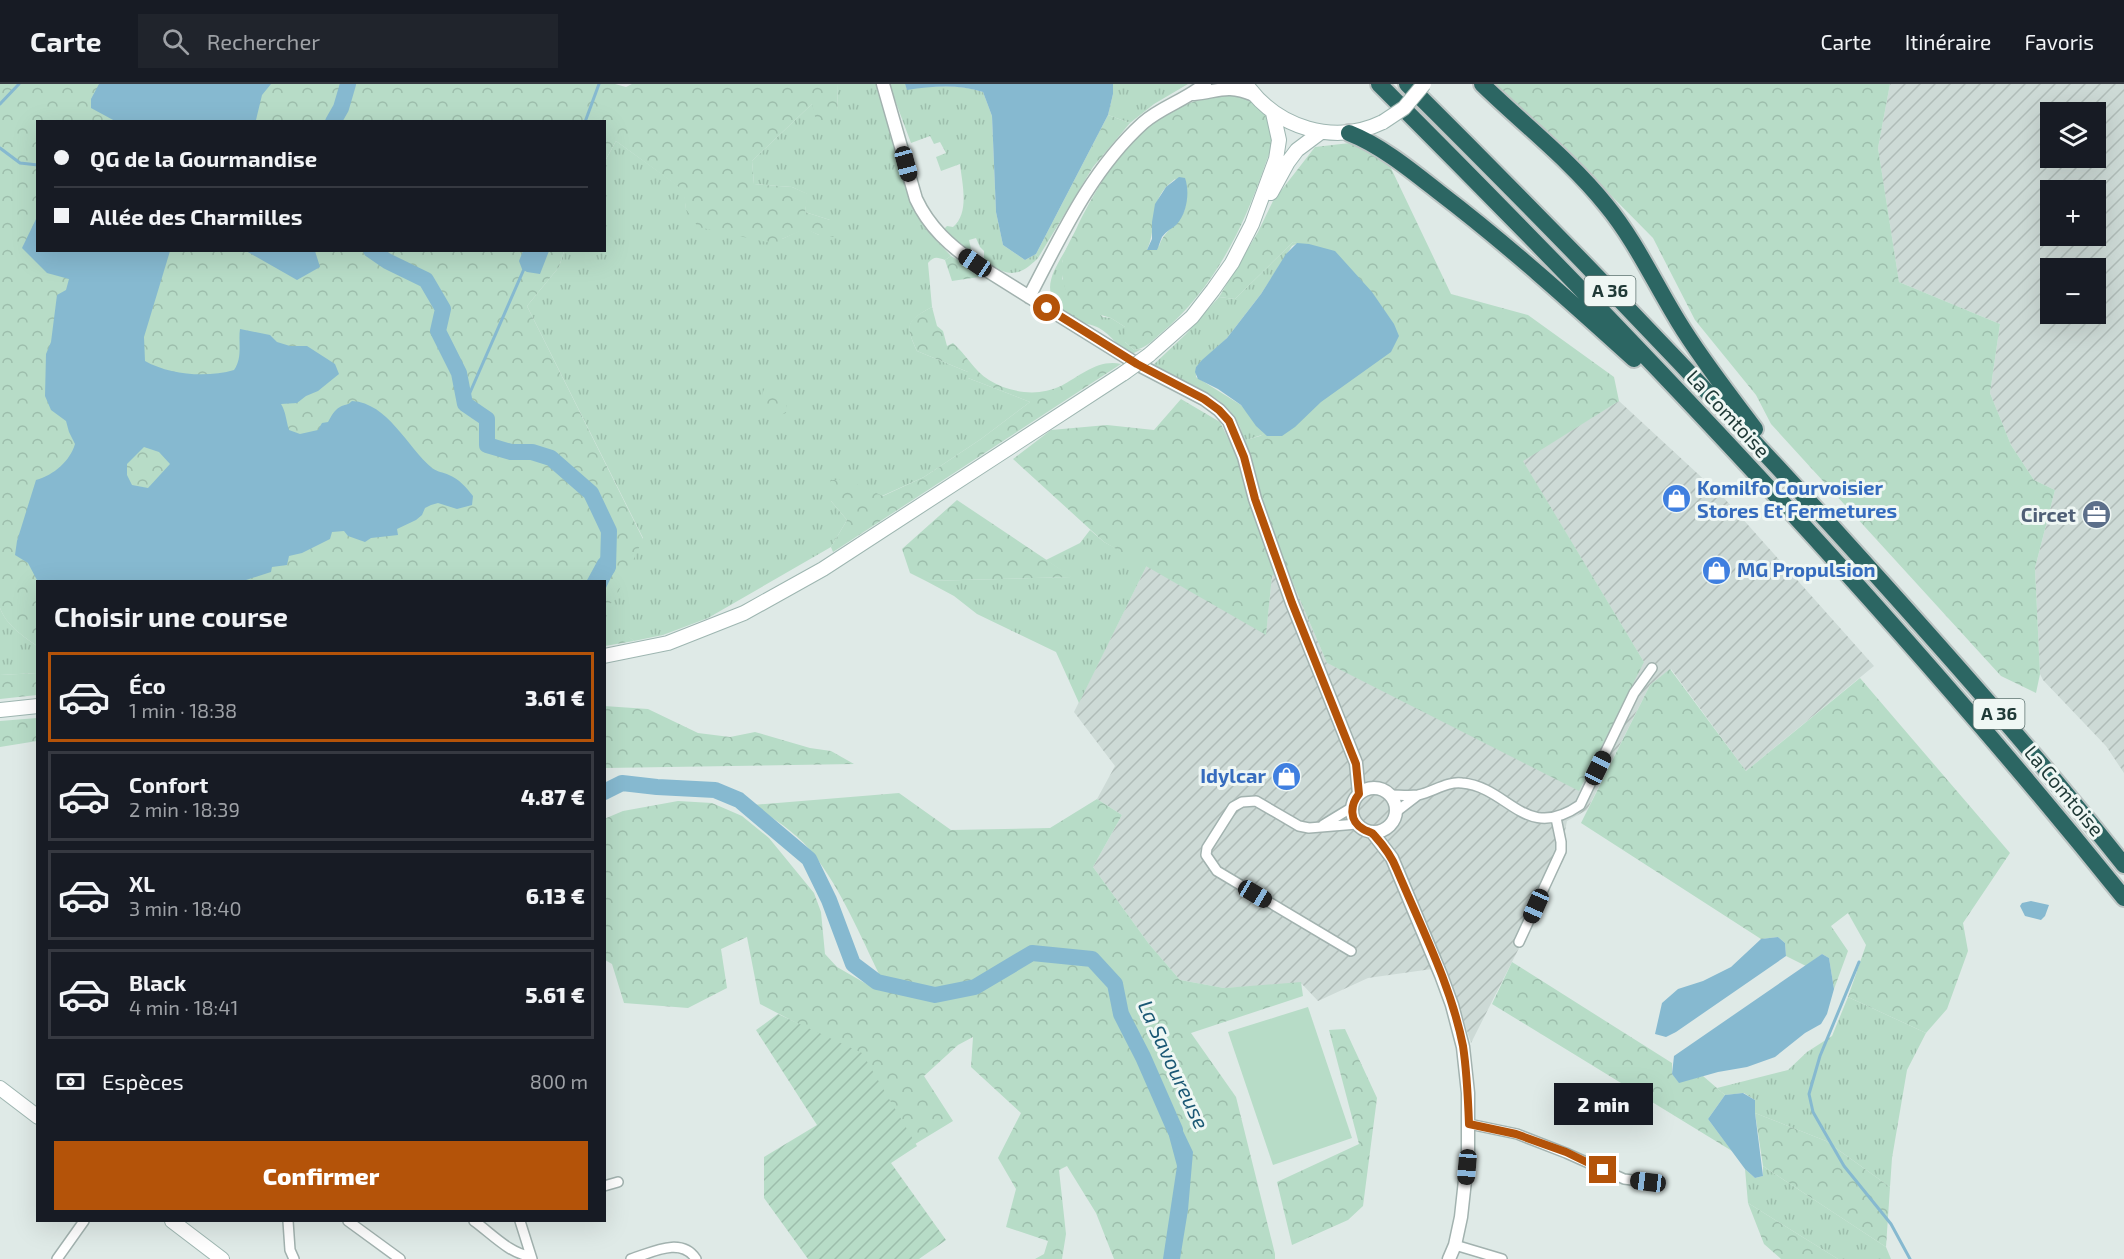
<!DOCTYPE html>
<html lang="fr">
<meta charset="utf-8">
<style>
:root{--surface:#171b24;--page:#20242c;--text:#f1f3f6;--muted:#9ea1a6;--line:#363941;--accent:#b45309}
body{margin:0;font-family:"Exo 2",sans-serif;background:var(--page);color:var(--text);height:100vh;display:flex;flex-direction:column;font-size:22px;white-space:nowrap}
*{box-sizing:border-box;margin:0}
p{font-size:20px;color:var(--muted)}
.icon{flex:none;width:33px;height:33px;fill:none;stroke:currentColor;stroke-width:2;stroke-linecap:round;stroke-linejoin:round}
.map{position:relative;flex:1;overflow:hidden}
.sheet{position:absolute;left:36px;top:496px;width:570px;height:642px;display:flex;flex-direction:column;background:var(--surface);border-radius:0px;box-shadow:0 6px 24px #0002}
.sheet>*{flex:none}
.top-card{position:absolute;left:36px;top:36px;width:570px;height:132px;border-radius:0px;box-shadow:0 6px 24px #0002;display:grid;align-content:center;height:132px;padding:0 18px;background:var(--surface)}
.buttons{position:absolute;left:2040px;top:18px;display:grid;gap:12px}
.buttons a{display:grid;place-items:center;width:66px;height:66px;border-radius:0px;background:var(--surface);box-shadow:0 6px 24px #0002;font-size:30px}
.end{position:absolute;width:27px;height:27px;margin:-14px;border:8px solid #b45309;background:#fff;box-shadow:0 0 0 3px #fff}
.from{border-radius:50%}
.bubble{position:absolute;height:42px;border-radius:0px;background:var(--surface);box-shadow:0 6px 24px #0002;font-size:20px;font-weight:800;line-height:42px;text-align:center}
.car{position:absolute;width:18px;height:36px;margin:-18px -9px;border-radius:8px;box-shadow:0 0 4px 2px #0007;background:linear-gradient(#222 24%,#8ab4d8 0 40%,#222 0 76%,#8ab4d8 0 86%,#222 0)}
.top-card b{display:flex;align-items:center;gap:21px;height:57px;font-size:22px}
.top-card b+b{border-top:2px solid var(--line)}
.top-card i{width:15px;height:15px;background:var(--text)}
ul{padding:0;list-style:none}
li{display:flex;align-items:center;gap:18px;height:90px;margin:0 12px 9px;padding:0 6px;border:3px solid var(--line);border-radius:0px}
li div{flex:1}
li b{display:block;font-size:22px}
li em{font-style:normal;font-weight:800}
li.selected{border-color:var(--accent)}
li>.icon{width:54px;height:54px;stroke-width:1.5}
h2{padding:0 18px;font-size:27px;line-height:72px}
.pay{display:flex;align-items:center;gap:15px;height:66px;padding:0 18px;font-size:22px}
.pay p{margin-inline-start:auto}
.button{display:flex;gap:12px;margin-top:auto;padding:12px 18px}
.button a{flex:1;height:69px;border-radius:0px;background:var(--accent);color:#fff;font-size:24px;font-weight:800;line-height:69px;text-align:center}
header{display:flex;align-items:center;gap:36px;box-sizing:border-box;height:84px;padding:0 30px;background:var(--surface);border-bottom:2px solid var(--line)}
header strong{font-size:28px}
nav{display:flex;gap:33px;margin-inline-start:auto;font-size:21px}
.search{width:420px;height:54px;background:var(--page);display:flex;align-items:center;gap:15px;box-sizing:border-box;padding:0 21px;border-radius:0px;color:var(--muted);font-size:22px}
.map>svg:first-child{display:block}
.industrial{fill:url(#industrial-furrows);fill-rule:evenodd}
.grass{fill:url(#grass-tufts)}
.forest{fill:url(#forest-crowns);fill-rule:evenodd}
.garden{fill:url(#garden-furrows)}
.pitch{fill:#b7dcc7}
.water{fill:#86b9d0;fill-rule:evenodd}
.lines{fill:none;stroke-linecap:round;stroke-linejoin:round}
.stream{stroke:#86b9d0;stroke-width:3}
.river{stroke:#86b9d0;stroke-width:16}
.minor-casing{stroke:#a2b2af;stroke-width:12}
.tertiary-casing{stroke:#a2b2af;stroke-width:15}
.secondary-casing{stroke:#9eb6b1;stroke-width:16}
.motorway-casing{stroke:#bcc4c3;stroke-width:20}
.minor{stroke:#fff;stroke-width:9}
.tertiary{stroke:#fff;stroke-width:12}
.secondary{stroke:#fff;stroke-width:14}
.motorway{stroke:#2c6663;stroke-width:16}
.secondary-bridge-casing{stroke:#9eb6b1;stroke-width:16;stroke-linecap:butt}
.secondary-bridge{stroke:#fff;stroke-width:14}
.route{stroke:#b45309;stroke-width:8}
.labels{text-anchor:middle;stroke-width:6;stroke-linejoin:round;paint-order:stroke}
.shield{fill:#eff7f4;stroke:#5e7370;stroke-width:1.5}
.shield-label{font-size:18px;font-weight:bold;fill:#203a37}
.street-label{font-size:20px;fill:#203a37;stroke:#eff7f4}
.shop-label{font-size:20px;font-weight:bold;fill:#366cbe;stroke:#eff7f4;text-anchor:start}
.service-label{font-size:20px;font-weight:bold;fill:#4e5e75;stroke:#eff7f4;text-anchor:end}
.water-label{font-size:21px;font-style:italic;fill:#1b5875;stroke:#eff7f4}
</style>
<header>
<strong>Carte</strong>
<div class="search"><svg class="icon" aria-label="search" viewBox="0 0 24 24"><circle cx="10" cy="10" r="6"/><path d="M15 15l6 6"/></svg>Rechercher</div>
<nav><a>Carte</a><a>Itinéraire</a><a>Favoris</a></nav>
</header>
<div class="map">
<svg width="2124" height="1175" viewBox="0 0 2124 1175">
<defs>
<pattern id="industrial-furrows" width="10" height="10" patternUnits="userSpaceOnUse" patternTransform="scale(1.5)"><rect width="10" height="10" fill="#cddad6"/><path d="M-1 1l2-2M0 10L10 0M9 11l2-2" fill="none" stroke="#b0bcb8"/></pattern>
<pattern id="grass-tufts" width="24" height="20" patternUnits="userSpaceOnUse" patternTransform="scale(1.5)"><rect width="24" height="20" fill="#b7dcc7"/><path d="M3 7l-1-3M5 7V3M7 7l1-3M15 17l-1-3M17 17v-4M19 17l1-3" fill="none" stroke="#9dbeac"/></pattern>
<pattern id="forest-crowns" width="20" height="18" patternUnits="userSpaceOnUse" patternTransform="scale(1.5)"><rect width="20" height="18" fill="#b7dcc7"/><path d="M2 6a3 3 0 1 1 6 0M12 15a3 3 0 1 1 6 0" fill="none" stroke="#9dbeac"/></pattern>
<pattern id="garden-furrows" width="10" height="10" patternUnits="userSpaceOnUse" patternTransform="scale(1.5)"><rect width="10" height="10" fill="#b7dcc7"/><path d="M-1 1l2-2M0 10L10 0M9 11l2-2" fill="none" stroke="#9dbeac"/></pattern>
</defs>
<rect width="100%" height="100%" fill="#dfeae7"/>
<path class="industrial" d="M1890 0H2124V689L2106 662 2043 596 2040 590 2035 484 2055 406 2034 396 2011 361 1990 309 2000 240 1899 198 1878 64ZM2050 28H2096V74H2050ZM2050 106H2096V152H2050ZM2050 184H2096V230H2050Z
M1619 317 1724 414 1874 582 1746 687 1671 585 1650 601 1587 726 1567 737 1565 747 1567 769 1471 959 1446 883 1368 894 1318 917 1301 899 1224 904 1180 896 1149 860 1093 783 1122 731 1097 715 1115 682 1074 628 1147 481 1266 550 1272 492 1286 483 1327 579 1391 610 1644 578 1522 376Z"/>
<path class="grass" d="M837 0H877L914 124 925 144 951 172 945 176C937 173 934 172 928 179L932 223C906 237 905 241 917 267L968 288V294L1030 318 981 355 924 393 882 412 847 397 831 417 847 436 831 463 708 534 663 551 634 557 626 551H605V515L643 454 527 222 559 183 564 167 604 166 605 77 616 57 684 106 686 125 782 155 805 144 819 151 830 136 805 128 807 110 792 103 754 100 752 77 813 19 838 27Z
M889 0H905L907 5C934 2 958 0 983 8L992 32 996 128 1003 161 1025 176 1036 170 1038 174C1017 195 1009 191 984 179V167L980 163 976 154 969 156 972 169 953 156 944 145 947 142 953 143C970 129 962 99 960 80L941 87 936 73 946 69 940 58 934 60 930 52 911 59Z
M1113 0H1188L1154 20 1130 39 1108 31 1113 10Z
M1293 158 1298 159 1292 162 1261 210 1227 254 1196 283V293L1241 321 1265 350 1243 357C1241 315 1183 297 1151 283L1186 250 1219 213 1235 215Z
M1069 160 1062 178V195L1103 233 1111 234 1125 243V258L1134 266 1142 265 1130 271C1118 264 1112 251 1099 244 1092 240 1084 240 1077 237 1073 235 1069 231 1066 229 1036 208 1055 185 1069 160Z
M1090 446 1104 458 1147 481 1079 619 1056 568 977 530 954 512 926 497 1071 493 1046 476 1080 459Z
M0 524C6 541 23 552 37 562V589L0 591Z
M1848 913 1926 949 1907 986 1892 1074 1890 1103 1826 1057 1755 1029V1016L1744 1009 1725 1011 1717 1004 1788 986 1807 968 1832 952Z
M1763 1082 1886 1163 1891 1175H1838L1748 1119 1745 1085 1755 1094 1763 1092Z"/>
<path class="forest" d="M0 0H615L626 3 632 0H837L838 27 824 42 816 37 812 20 752 77 754 100 792 103 808 110 805 128 830 136 838 149 833 153 819 151 805 145 782 155 780 161 698 143 686 125 683 106 616 57 605 77 604 38H38V166L564 167 559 183 527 222 643 455 614 517 605 523 604 498H38L37 562C23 552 6 541 0 524Z
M1496 0H1890L1878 64 1899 198 2000 240 1990 309 2011 361 2034 396 2055 406 2035 484 2040 590 2036 609 2001 592 1771 340 1756 311 1695 236 1653 154 1582 82Z
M1227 8C1245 12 1265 24 1272 44 1276 56 1268 72 1264 84 1242 147 1213 206 1160 250 1152 257 1145 265 1134 266L1125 258V243L1111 234 1084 226 1068 215C1065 203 1060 191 1062 179 1064 165 1073 153 1078 141 1097 103 1120 63 1155 38 1177 23 1201 13 1227 8ZM1175 95 1187 113C1185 119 1186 126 1182 131 1175 143 1163 148 1159 162L1147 166C1159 140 1145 118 1175 95Z
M1108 31 1130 39 1093 83 1038 174 1036 170Z
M1350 59 1389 80 1451 210 1528 231 1614 293 1619 317 1523 377 1644 578 1579 707 1327 579 1286 483 1272 492 1266 551 1104 458 1013 375 1051 346 1107 341 1154 346 1181 315 1220 338 1231 360 1260 352 1311 324 1326 168 1293 158 1235 215 1219 213 1258 148 1273 117 1315 63Z
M951 172 979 188V193L952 197 945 176Z
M932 223 937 242 943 247 947 262 953 259C966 270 974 287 989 296 1010 309 1038 313 1061 302 1080 292 1098 275 1121 280L833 468 831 463 847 436 831 417V396H847L883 412 924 393 981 355 1030 318 968 294V288L917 267C905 241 905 237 932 223Z
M767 301 781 307 787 315 786 329 775 333 765 327C762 317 760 309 767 301Z
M957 416 1072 493 926 497 910 489 902 465Z
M626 550 634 557 605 562V551Z
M1670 585 1746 687 1860 594 2010 769 1963 839 1968 867 1947 925 1926 949 1848 913 1866 861 1848 829 1831 842 1848 867 1834 905 1829 874 1822 870 1806 882 1786 872 1785 859 1778 853 1761 855 1581 739 1650 601Z
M37 589V611L0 615V591Z
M604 622 648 625 698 649 730 653 755 648 810 664 831 667 854 680 605 684Z
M37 634V657L0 663V637Z
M899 709 951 746 1050 744 1097 715 1122 731 1093 783 1149 860 1180 896 1224 904 1301 898 1303 912 1191 949 1236 1013 1275 1170V1175H1114L1096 1129 1067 1082 1059 1086 1066 1150 1062 1175H1035L1044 1170 1048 1157 1006 1143 1016 1105 998 1074 1021 1029 971 983 973 953 958 961 924 992 953 1037 902 1068 858 971 760 920 747 853 721 865 727 904 688 924 624 919 612 880 605 876 604 735 623 727 678 717 712 719 742 732 769 754 814 809 821 828 825 870 837 883 870 902 880 892C860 851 842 807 814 771 799 750 774 735 753 721Z
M1512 878 1672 979V990L1679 998 1703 992 1725 1011 1708 1035 1732 1067 1492 920Z
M1345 945 1377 1014 1363 1122 1348 1136 1292 1161 1277 1098 1359 1060 1329 946Z
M1755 1029 1826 1057 1890 1103 1886 1163 1763 1082Z
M1748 1119 1838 1175H1781L1764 1160Z"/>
<path class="garden" d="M778 930 862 969 917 1062 891 1079 946 1156 919 1175H808L764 1114V1073L817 1041 756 946Z"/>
<path class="pitch" d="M1308 923 1352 1054 1273 1081 1228 948Z"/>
<path class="water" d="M99 0H271L262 11 256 36 258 37H115L91 24V15Z
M905 0H1113V10L1108 31 1036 170 1025 176 1003 161 996 128 992 32 983 8C958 0 933 2 907 6Z
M1179 93 1185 94C1190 108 1187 129 1177 140 1172 145 1167 146 1162 153 1160 157 1159 162 1157 166H1147L1152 155V138L1155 120 1166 103Z
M37 133 38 166 170 167 144 253 145 277C170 291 207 294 234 286 243 273 238 259 240 245L270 251 277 258 290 262H307L335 280 339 290 318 307 306 312 297 319 281 320C286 328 286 337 289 346L300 350 318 346 322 339 328 338C331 333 334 326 340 323 345 320 347 322 352 317 388 319 407 363 432 384 437 388 443 388 449 391 459 395 466 403 473 412L472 421 457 425 438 419 431 421 425 424 422 431 416 436 397 445 398 451 371 454 365 458 348 452 344 447 332 448 330 455 302 469 289 472 287 481 272 483 271 488 240 498H38L28 479 15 471 17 457 36 396C54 391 70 377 75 360L69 348 66 337 51 326 45 312 46 270 51 258 57 211 66 206 69 195 47 189 22 164ZM144 363 159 368 170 380 148 404 132 401 127 391V380Z
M1297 159 1309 160 1335 167 1372 208 1394 240 1399 252 1391 268 1321 318 1295 343 1282 352H1267L1256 342 1241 321 1218 305 1198 295 1195 288 1196 283 1202 276 1227 254 1261 210 1286 170Z
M246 167H315L320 183 297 196Z
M523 167H549L540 190 527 188 522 185 519 177Z
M608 465 616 483 605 506 604 498H586L598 476Z
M2031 817 2049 821 2045 832 2041 836 2025 832 2020 822 2022 819Z
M1778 853 1785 859 1786 872 1676 948 1666 953 1655 950 1662 919 1678 905 1703 897 1731 883 1761 855Z
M1822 870 1829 874 1834 905 1827 930 1821 940 1805 949 1775 973 1747 983 1718 988 1679 999 1672 990 1674 972Z
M1743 1009 1755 1016V1029L1763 1092 1755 1094 1745 1085 1708 1035 1725 1011Z
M1162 1026 1174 1028 1193 1068 1188 1126 1180 1175H1163L1177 1082Z"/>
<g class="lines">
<path class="stream" d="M0 20 19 0
M585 38 599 0
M0 64 20 79 38 81
M465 320 524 185
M1859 878 1820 972 1809 1010 1813 1028 1844 1082 1891 1140 1910 1175"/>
<path class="river" d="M333 38 341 24 348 0
M371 166 387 177 426 196 443 225 438 247 459 289 465 320 487 335V361L511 368H532L551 374 591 409 609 447 608 483 598 498
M604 708 622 699 657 703 715 706 739 716 809 775 829 816 853 880 877 898 935 911 975 903 1032 869 1092 875 1115 900 1121 930 1143 973 1175 1046"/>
<defs>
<path id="minor" d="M1390 711C1399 711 1409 712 1418 711 1433 708 1447 697 1462 699 1509 703 1525 759 1580 721L1634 609 1652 584
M1396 728 1418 711
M1323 741 1351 724
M1519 858 1561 767V758L1556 734
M1351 867 1217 787 1206 771 1207 764 1233 723 1242 718 1256 717 1299 742 1309 744 1357 740
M1469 1040 1517 1050 1566 1069 1624 1095 1648 1098
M604 1102 618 1098
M288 1137 290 1166 294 1175
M348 1137 400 1175
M474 1137C491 1149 510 1170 530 1172
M520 1137 532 1175
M1455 1161 1502 1175
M57 1175 84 1137
M631 1175C651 1169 681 1152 696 1175"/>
<path id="tertiary" d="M883 0 916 115C929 143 950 162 975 179L1137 280 1204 315 1219 326 1229 337 1244 373 1255 415 1292 519 1356 679 1359 710
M1194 10C1220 7 1227 0 1254 11
M1029 213C1061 152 1091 86 1143 39 1161 23 1186 16 1205 0
M1352 726a22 22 0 1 1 44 0a22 22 0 1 1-44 0Z
M1372 748 1392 774 1441 891 1452 921 1463 963 1468 1009V1069L1461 1133 1455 1161 1449 1175"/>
<path id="secondary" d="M1246 0C1277 44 1334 62 1383 38
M1271 109 1288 78 1297 66 1321 48
M1149 271 1192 233 1213 206 1232 179 1252 140 1276 75 1279 56 1273 29
M604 572 668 559 744 529 823 485 1124 289
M0 626 38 622
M0 1004 38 1033
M172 1137 222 1175"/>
<path id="motorway" d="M1379 0C1639 260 1893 527 2124 814
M1407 0C1557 149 1704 301 1846 458 1941 563 2036 670 2124 781
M1482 0C1523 40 1570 76 1606 121 1635 156 1654 198 1678 237 1701 275 1728 309 1755 345
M1349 49C1382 62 1412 87 1440 109 1508 161 1571 218 1634 275"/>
</defs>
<use href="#minor" class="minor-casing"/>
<use href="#tertiary" class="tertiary-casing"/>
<use href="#secondary" class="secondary-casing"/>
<use href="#motorway" class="motorway-casing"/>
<use href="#minor" class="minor"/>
<use href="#tertiary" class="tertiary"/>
<use href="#secondary" class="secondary"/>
<use href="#motorway" class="motorway"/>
<defs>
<path id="secondary-bridge" d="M1383 38 1404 24 1424 0
M1124 289 1149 271"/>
</defs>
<use href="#secondary-bridge" class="secondary-bridge-casing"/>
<use href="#secondary-bridge" class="secondary-bridge"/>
</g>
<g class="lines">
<path class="route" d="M1047 224 1137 280 1204 315 1219 326 1229 337 1244 373 1255 415 1292 519 1356 680 1359 710C1350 721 1349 737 1363 745 1367 748 1371 747 1374 751 1384 762 1392 773 1397 786 1421 843 1451 901 1463 962 1467 988 1468 1014 1469 1040L1516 1050 1566 1068 1603 1086"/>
</g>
<defs>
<symbol id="shop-disc" viewBox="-11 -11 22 22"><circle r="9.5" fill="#3f7fe0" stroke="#eff7f4"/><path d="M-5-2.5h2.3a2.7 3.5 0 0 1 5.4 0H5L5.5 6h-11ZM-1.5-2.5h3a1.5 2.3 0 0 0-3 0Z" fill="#fff"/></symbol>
<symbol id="office-disc" viewBox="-11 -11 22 22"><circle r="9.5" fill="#5c6f8a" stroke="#eff7f4"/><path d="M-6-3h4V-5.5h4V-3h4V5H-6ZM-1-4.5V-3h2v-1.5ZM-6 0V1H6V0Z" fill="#fff"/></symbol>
</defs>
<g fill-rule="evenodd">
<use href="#shop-disc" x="1660" y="398" width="33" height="33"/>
<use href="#office-disc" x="2080" y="414" width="33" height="33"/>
<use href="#shop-disc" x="1700" y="470" width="33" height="33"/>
<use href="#shop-disc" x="1270" y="676" width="33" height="33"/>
</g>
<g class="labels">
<g class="shield">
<rect x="1584.5" y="192" width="51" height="30" rx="4.5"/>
<rect x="1973.5" y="615" width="51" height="30" rx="4.5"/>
</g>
<g class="shield-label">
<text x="1610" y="213">A 36</text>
<text x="1999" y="636">A 36</text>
</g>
<g class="street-label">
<text transform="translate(1728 330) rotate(47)" y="7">La Comtoise</text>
<text transform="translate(2064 707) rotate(50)" y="7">La Comtoise</text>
</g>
<g class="shop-label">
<text x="1697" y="411">Komilfo Courvoisier<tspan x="1697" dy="23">Stores Et Fermetures</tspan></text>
<text x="1737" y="493">MG Propulsion</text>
<text x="1266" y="699" text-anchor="end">Idylcar</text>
</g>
<g class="service-label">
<text x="2076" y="438">Circet</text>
</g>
<g class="water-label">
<text transform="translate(1173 981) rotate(65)" y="7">La Savoureuse</text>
</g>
</g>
</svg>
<div class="buttons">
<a><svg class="icon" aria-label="layers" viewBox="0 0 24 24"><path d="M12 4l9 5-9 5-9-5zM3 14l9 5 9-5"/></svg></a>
<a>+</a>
<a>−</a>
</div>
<i class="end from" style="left:1047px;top:224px"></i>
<i class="end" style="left:1603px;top:1086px"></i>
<div class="bubble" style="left:1554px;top:999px;width:99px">2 min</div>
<i class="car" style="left:906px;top:80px;rotate:165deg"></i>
<i class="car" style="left:975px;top:179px;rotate:304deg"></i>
<i class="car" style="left:1598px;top:684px;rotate:26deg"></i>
<i class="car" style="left:1255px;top:810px;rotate:121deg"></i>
<i class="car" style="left:1536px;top:822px;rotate:204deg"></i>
<i class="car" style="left:1467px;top:1083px;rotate:185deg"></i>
<i class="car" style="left:1648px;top:1098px;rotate:277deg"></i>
<div class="top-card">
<b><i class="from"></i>QG de la Gourmandise</b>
<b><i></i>Allée des Charmilles</b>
</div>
<section class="sheet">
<h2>Choisir une course</h2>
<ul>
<li class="selected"><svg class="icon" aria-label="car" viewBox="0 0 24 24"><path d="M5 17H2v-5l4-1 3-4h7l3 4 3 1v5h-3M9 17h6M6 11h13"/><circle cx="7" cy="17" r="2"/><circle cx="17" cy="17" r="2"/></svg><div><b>Éco</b><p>1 min · 18:38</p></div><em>3.61 €</em></li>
<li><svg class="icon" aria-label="car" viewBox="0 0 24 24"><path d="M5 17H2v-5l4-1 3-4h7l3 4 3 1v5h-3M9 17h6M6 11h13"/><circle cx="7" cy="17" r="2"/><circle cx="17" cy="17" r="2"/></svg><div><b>Confort</b><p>2 min · 18:39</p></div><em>4.87 €</em></li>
<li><svg class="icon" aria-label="car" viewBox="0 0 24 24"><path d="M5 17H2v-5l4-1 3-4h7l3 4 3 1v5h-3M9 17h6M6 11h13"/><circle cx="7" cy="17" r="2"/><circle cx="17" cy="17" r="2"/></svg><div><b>XL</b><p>3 min · 18:40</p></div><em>6.13 €</em></li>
<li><svg class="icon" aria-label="car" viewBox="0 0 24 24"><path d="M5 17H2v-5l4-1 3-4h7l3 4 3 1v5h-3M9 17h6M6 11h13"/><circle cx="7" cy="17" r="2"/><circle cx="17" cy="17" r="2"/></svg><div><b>Black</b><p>4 min · 18:41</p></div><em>5.61 €</em></li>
</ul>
<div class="pay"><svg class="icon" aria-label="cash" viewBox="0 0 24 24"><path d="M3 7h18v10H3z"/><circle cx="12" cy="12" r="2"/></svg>Espèces<p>800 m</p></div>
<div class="button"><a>Confirmer</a></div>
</section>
</div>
